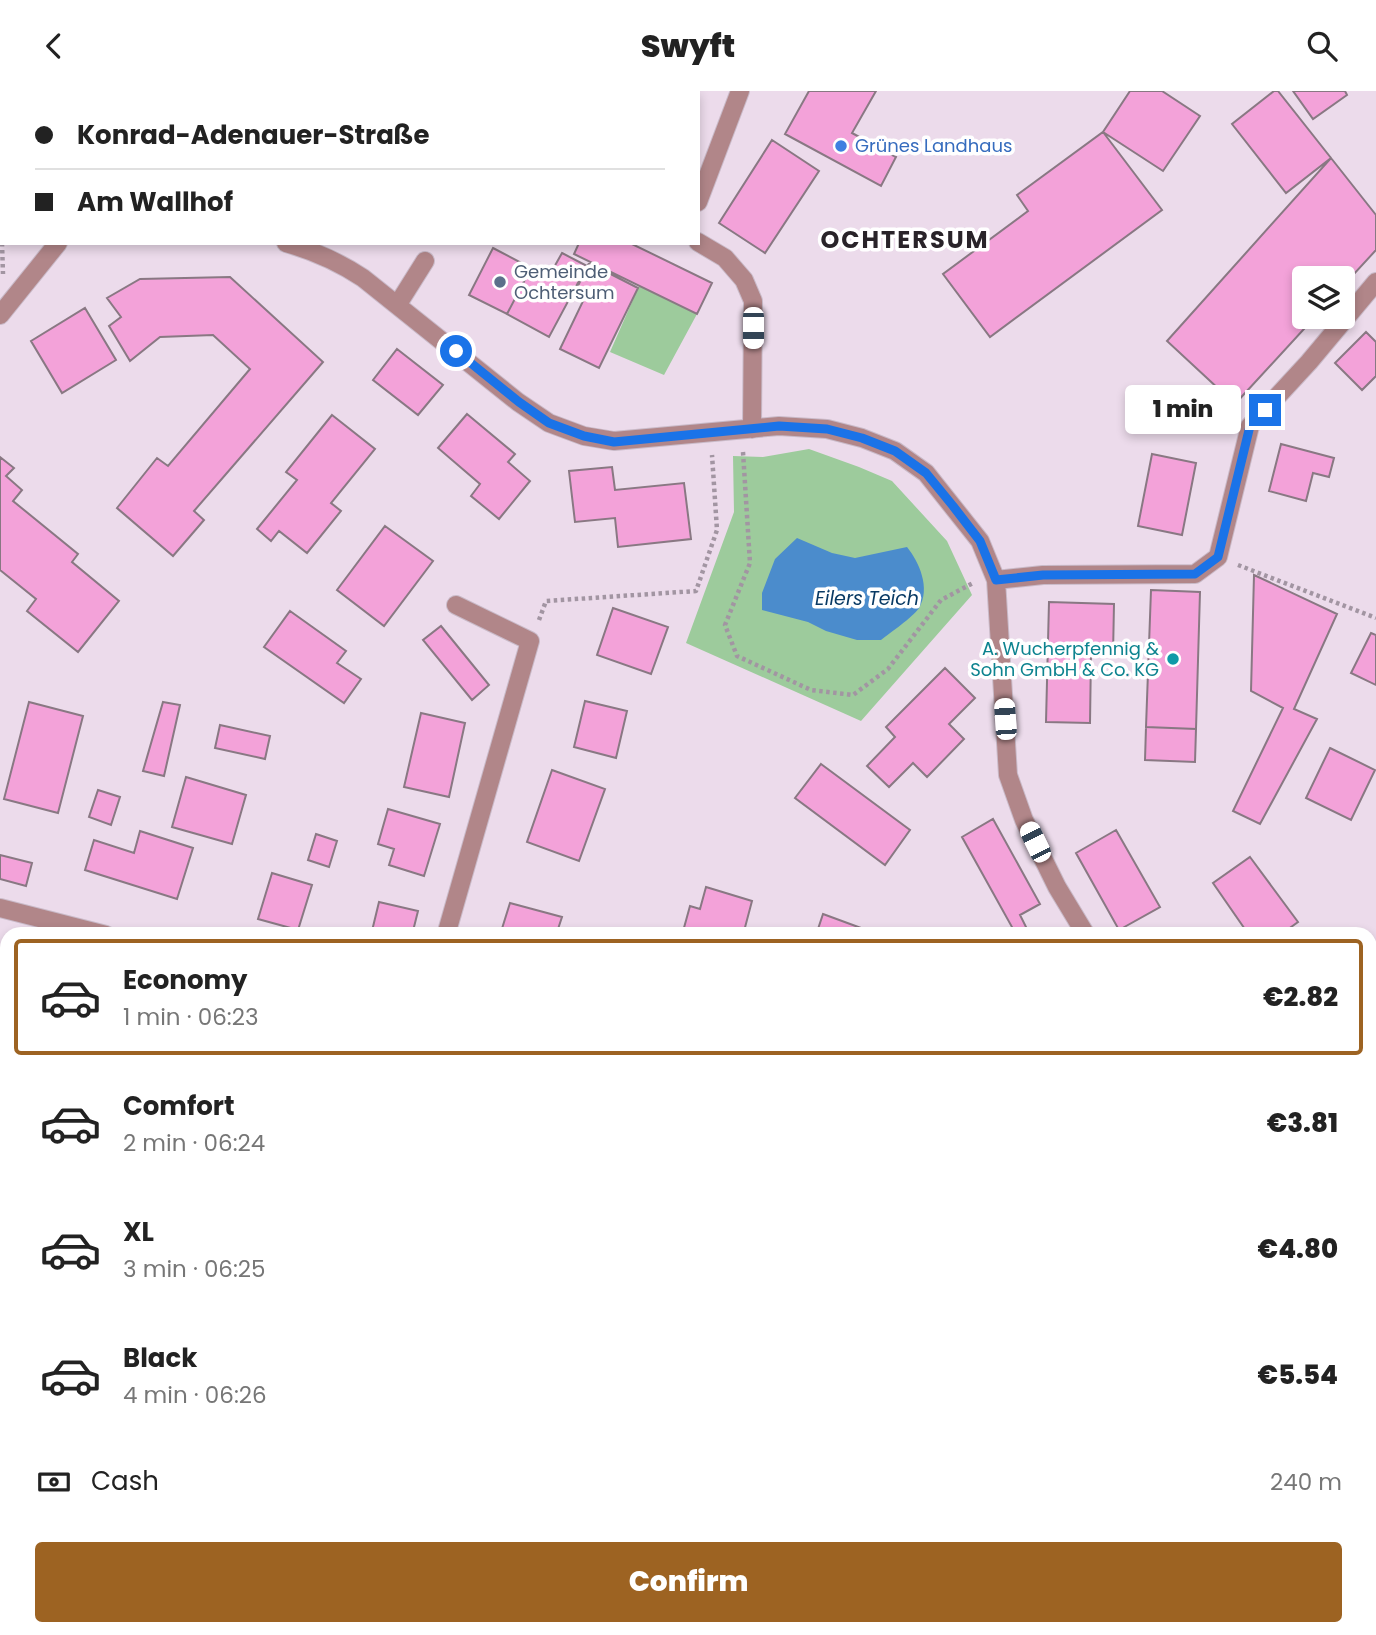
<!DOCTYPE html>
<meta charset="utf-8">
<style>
:root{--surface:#fff;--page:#f2f2f2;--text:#222;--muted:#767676;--line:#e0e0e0;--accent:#9d6322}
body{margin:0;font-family:Poppins,sans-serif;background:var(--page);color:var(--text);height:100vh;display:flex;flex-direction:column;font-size:26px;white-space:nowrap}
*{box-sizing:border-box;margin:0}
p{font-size:23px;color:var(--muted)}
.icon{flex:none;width:38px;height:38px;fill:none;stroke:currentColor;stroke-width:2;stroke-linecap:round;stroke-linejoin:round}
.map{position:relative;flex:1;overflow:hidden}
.drawer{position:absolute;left:0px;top:836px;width:1377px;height:709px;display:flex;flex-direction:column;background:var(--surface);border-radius:21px 21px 0 0;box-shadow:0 4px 10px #0003}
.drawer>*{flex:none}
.hud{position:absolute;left:0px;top:0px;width:700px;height:154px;box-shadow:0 4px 10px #0003;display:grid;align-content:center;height:154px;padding:0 35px;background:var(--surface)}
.tools{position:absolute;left:1292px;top:175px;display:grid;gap:14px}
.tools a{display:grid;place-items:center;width:63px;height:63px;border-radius:7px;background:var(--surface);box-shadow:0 4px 10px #0003;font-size:35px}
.end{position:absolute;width:32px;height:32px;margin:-16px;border:9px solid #1a73e8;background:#fff;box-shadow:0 0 0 4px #fff}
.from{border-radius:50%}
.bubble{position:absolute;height:49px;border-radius:7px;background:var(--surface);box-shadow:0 4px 10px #0003;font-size:23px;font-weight:800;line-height:49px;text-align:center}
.car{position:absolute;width:21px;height:42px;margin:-21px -10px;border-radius:9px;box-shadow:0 0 5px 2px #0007;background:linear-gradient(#fff 24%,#345 0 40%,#fff 0 76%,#345 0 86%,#fff 0)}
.hud b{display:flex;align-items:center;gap:24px;height:66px;font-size:26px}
.hud b+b{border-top:2px solid var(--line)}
.hud i{width:18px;height:18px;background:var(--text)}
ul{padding:12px 0 0;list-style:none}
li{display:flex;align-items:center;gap:21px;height:116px;margin:0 14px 10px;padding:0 21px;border:4px solid transparent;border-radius:7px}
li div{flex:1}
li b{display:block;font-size:26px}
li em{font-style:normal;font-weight:800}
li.on{border-color:var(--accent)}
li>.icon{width:63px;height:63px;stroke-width:1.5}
.pay{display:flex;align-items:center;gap:18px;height:77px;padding:0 35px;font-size:26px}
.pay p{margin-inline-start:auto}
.primary-button{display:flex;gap:14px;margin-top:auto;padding:14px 35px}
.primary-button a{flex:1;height:80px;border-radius:7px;background:var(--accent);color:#fff;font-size:28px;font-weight:800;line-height:80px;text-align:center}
header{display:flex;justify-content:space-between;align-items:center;height:91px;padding:0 35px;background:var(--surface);font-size:32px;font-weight:800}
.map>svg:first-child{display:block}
.green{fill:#9dcb9c}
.water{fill:#4b8ccc}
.building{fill:#f3a2d9;stroke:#897883;stroke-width:2}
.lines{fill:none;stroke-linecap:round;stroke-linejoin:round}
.minor-casing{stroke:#c9bac8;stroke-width:20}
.path{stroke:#a295a2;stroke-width:4.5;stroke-dasharray:3.5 3.5;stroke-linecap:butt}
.minor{stroke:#b18689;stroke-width:18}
.route{stroke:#1a73e8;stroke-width:9}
.shop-dot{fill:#3f7fe0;stroke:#fff;stroke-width:2.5}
.service-dot{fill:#5c6f8a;stroke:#fff;stroke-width:2.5}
.culture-dot{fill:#0f9aa8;stroke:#fff;stroke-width:2.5}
.labels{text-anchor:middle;stroke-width:7;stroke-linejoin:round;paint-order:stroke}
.shop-label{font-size:18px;fill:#366cbe;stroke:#fff;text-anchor:start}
.service-label{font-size:18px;fill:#4e5e75;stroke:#fff;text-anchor:start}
.culture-label{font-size:18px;fill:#0d838f;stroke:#fff;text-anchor:end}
.water-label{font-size:19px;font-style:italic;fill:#093a64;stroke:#fff}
.district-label{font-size:24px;font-weight:bold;letter-spacing:2px;fill:#292329;stroke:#fff}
</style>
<header><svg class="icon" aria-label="back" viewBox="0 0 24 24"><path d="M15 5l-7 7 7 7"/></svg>Swyft<svg class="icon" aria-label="search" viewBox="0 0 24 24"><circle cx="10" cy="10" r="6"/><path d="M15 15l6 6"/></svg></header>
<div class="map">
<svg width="1376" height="1544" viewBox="0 0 1376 1544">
<rect width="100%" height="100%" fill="#ecdbeb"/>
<path class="green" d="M639 195 697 223 664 284 610 261Z
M809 358 859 376 892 390 947 450 972 504 861 630 686 552 734 421 733 365 763 366Z"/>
<path class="water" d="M797 447 832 462 855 467 907 456C919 471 931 497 919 517 912 527 891 541 881 549H857L826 540 808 531 762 519V502L775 468Z"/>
<path class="building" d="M212 0H348L211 2Z
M509 0H574L576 2H511Z
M632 0H691L631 2Z
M809 0H876L852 42 896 66 881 95 785 43Z
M1130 0H1162L1200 25 1163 80 1103 41Z
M1274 0H1278L1331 67 1286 102 1232 33Z
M1293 0H1345L1347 4 1313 28Z
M1103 41 1162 119 990 246 943 183 1028 120 1017 104Z
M772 49 819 80 765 162 719 132Z
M1331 67 1376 124V159L1342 196V187H1304V226H1315L1235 313 1167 250Z
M579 152H630L712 192 697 223 574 163Z
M493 157 531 177 507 223 469 204Z
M562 162 587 175 549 246 507 223 531 177 548 187Z
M589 172 638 197 599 277 560 258 585 206 575 201Z
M230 186 323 271 194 420 204 429 173 465 117 417 157 367 168 375 250 278 213 244 160 246 130 270 109 235 121 226 107 207 140 188Z
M85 217 116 269 62 302 31 250Z
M1366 241 1376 251V285L1362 299 1335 272Z
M397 258 443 294 418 324 373 289Z
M467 323 515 363 508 371 530 390 499 428 471 405 480 393 438 357Z
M332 324 375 358 331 412 341 420 307 462 279 440 271 450 257 438 297 389 286 381Z
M1281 353 1334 367 1329 386 1313 382 1306 410 1269 400Z
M1152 363 1196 372 1182 444 1138 435Z
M0 366 14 377 6 385 22 399 13 410 78 463 72 471 119 510 78 561 27 520 36 508 0 479Z
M612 376 615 399 684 392 691 448 618 456 615 427 575 431 569 380Z
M385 435 433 470 384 535 337 499Z
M1254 484 1337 523 1294 618 1317 628 1260 733 1233 720 1283 617 1251 600Z
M1151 499 1200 501 1196 638 1146 636Z
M1049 511 1114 513 1113 564 1091 563 1090 632 1046 631Z
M613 517 668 536 651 583 597 564Z
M290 520 346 560 337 572 361 588 344 612 264 556Z
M441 535 489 594 472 609 423 549Z
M1371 542 1376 544V594L1351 582Z
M945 577 975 607 949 633 964 648 927 686 913 672 889 696 867 675 895 646 886 636Z
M585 610 627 620 616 667 574 656Z
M29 611 83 625 58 722 4 708Z
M163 611 180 614 164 685 143 680Z
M421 622 465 632 449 706 404 696Z
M220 634 270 645 265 668 215 657Z
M1146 636 1196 638 1195 671 1145 669Z
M1330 657 1375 679 1351 729 1306 707Z
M821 673 910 739 885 774 795 707Z
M552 679 605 698 579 770 527 751Z
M186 686 246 704 232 753 172 736Z
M98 699 120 706 111 734 89 726Z
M388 718 440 733 424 785 389 774 394 758 378 753Z
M993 728 1040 813 1020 824 1030 844H997L1012 836 962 746Z
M1116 739 1160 816 1119 839 1076 762Z
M140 740 193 757 177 808 85 779 94 749 134 762Z
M316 743 337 750 329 776 308 769Z
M0 764 32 772 26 795 0 788Z
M1250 766 1298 831 1280 844H1249L1213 792Z
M272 782 312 794 298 839 258 828Z
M706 796 752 810 743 844H682L690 815 700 818Z
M379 811 418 820 412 844H371Z
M510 812 562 826 556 844H500Z
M823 823 880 844H816Z
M1370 867 1376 870V1015L1370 1012Z
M0 880 7 882V962L0 961Z
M1370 1156 1376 1159V1233L1370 1230Z
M1370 1430 1376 1433V1471L1371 1482Z
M0 1490 7 1492V1538H17L16 1543 0 1539Z
M101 1538H150L149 1544H99Z
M496 1538H550L548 1544H495Z
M601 1538H652L651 1544H600Z
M1212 1538H1253L1250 1544H1210Z"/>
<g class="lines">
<defs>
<path id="minor" d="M374 2 375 0
M0 63 2 64
M698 111 740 0
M698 151 725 167 744 189 753 210 752 338
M286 152C314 160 339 171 363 187L518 311 549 332 584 345 614 350 779 335 827 338 862 347 895 360 926 382 980 450 996 489 1008 684 1024 729 1057 796 1086 844
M398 213 425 170
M0 224 58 152
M996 489 1043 484 1195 483 1218 466 1250 335 1309 271 1376 191
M0 817 106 844
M446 844 530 550 456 514
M1370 1298 1376 1299
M1370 1345 1376 1333
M0 1439 7 1441
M355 1538 363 1544
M176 1544 177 1538
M427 1544 438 1538
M689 1544 690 1538
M968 1544 969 1538
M1274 1544 1277 1538"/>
</defs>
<use href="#minor" class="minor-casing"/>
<path class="path" d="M0 132 2 133
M2 152 3 183
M743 361 750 472 725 534 737 565 811 599 853 604 888 578 941 509 973 492
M1238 474 1376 527
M539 529 546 510 696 500 717 439 712 364
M0 1159 7 1161
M389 1538 394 1544
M823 1538 832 1544
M939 1544 940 1538"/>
<use href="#minor" class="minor"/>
</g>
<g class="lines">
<path class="route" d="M456 260 519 311 549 332 584 345 614 351 779 335 827 338 862 347 895 360 926 382 953 415 980 450 996 489 1043 484 1195 483 1218 466 1250 335 1265 319"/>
</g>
<circle class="shop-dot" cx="841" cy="55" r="7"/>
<circle class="service-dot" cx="500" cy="191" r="7"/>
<circle class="culture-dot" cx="1173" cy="568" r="7"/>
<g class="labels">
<g class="shop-label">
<text x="855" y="61">Grünes Landhaus</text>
</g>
<g class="service-label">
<text x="514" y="187">Gemeinde<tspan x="514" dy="21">Ochtersum</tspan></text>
</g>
<g class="culture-label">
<text x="1159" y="564">A. Wucherpfennig &amp;<tspan x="1159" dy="21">Sohn GmbH &amp; Co. KG</tspan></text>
</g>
<g class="water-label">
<text x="867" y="514">Eilers Teich</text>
</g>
<g class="district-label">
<text x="905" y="157">OCHTERSUM</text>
</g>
</g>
</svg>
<div class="tools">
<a><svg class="icon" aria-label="layers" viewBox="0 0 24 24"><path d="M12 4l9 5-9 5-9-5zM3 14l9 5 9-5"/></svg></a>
</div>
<i class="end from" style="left:456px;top:260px"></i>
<i class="end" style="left:1265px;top:319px"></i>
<div class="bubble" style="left:1125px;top:294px;width:116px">1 min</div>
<i class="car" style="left:753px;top:237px;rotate:180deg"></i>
<i class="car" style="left:1005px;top:628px;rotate:356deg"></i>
<i class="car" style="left:1035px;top:751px;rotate:334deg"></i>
<div class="hud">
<b><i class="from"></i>Konrad-Adenauer-Straße</b>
<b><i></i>Am Wallhof</b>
</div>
<section class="drawer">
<ul>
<li class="on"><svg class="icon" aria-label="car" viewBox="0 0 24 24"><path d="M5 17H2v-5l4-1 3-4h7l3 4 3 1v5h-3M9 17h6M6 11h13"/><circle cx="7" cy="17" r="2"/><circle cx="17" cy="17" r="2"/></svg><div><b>Economy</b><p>1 min · 06:23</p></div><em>€2.82</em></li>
<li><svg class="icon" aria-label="car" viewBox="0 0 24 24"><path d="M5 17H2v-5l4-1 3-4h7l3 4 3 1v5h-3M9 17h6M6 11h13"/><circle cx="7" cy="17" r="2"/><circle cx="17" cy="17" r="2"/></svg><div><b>Comfort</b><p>2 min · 06:24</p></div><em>€3.81</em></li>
<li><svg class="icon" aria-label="car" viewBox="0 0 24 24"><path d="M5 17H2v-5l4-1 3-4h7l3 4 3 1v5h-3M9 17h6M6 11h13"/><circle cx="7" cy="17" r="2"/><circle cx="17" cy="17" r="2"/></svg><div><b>XL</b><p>3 min · 06:25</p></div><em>€4.80</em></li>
<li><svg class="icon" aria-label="car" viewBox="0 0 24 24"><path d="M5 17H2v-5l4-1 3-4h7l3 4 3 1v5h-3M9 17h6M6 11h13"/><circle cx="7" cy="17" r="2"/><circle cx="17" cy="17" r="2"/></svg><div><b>Black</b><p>4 min · 06:26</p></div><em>€5.54</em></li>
</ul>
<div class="pay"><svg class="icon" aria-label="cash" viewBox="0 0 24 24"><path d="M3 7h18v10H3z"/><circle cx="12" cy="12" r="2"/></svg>Cash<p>240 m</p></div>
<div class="primary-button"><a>Confirm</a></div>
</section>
</div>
